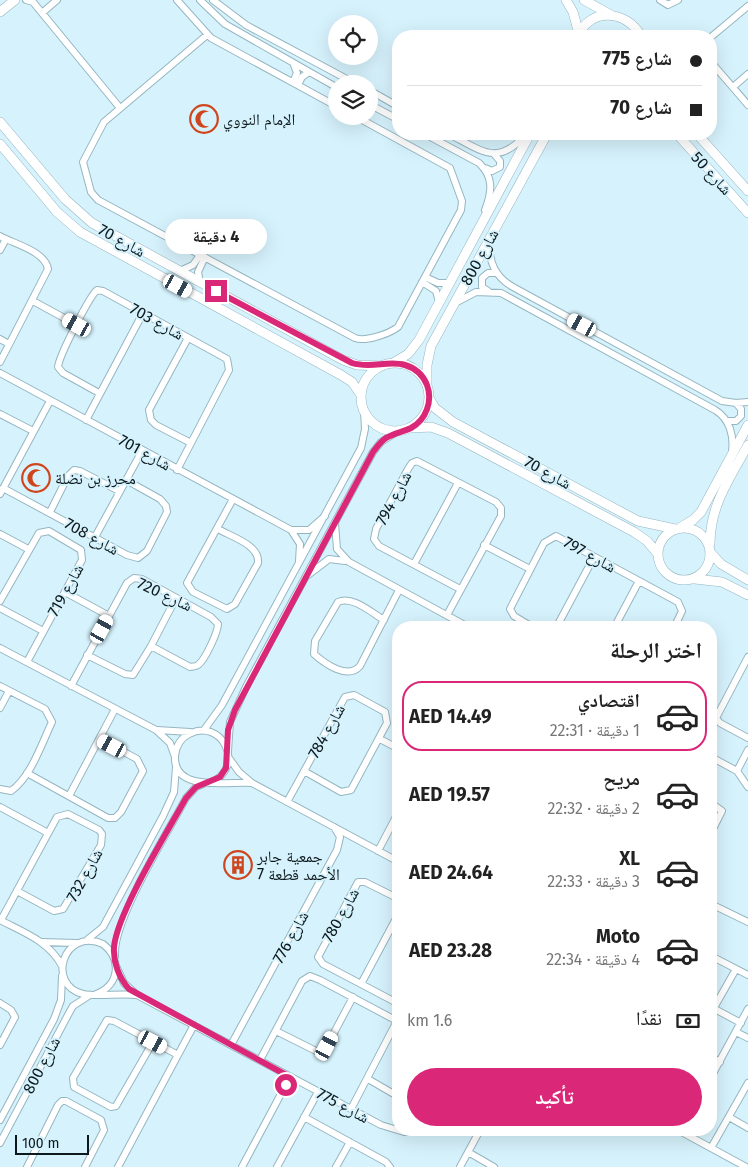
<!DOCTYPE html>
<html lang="ar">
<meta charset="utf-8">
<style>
:root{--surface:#fff;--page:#f2f2f2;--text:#222;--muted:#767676;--line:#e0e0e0;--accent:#db2777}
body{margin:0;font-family:"Fira Sans","Noto Naskh Arabic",sans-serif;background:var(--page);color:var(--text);direction:rtl;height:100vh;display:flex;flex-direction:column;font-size:19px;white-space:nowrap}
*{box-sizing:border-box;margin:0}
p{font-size:16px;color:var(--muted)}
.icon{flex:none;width:28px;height:28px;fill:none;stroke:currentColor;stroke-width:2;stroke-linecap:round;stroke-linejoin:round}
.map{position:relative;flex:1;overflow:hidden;direction:ltr}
.sheet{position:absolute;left:392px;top:621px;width:325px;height:515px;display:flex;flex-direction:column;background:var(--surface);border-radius:20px;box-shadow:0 5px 20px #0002;direction:rtl}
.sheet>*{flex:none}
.hud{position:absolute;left:392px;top:30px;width:325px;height:110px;border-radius:20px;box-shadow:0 5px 20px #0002;direction:rtl;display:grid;align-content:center;height:110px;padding:0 15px;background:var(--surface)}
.tools{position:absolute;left:328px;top:15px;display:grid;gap:10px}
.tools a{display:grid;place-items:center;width:50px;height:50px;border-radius:50%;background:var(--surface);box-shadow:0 5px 20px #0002;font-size:25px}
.scale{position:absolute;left:15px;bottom:12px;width:74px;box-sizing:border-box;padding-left:5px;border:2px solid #0d191d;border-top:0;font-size:14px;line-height:18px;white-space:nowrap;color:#0d191d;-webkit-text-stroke:4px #d6f2fc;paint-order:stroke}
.end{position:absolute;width:22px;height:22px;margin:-11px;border:6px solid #db2777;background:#fff;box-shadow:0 0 0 2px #fff}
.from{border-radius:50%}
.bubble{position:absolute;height:35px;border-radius:18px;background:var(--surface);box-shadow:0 5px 20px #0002;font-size:16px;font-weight:700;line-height:35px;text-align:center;direction:rtl}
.car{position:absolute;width:15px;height:30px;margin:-15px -8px;border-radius:6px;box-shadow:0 0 4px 1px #0007;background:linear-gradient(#fff 24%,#345 0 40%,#fff 0 76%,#345 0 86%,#fff 0)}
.hud b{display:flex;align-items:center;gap:18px;height:48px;font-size:19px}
.hud b+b{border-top:1px solid var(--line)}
.hud i{width:12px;height:12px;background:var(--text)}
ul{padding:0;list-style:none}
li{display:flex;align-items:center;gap:15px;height:70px;margin:0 10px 8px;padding:0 5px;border:2px solid transparent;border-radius:20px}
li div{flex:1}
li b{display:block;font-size:19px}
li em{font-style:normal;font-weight:700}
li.current{border-color:var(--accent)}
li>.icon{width:45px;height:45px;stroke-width:1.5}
h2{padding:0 15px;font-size:22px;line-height:60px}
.pay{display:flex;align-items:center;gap:12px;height:55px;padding:0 15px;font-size:19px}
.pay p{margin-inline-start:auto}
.button{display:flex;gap:10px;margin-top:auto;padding:10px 15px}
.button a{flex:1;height:58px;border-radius:30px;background:var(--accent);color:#fff;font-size:20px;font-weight:700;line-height:58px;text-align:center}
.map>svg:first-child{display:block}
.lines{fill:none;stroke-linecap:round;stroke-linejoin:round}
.minor-casing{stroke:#95b6c1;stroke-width:8}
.major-casing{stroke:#95b6c1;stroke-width:10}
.minor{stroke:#fff;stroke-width:6}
.major{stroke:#fff;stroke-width:9}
.route{stroke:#db2777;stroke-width:6}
.labels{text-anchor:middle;stroke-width:4;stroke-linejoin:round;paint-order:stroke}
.poi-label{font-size:16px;fill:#0d191d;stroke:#d6f2fc;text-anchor:start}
.street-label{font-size:16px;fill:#0d191d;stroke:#d6f2fc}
</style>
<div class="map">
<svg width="748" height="1167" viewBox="0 0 748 1167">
<rect width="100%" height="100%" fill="#d6f2fc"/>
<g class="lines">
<defs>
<path id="minor" d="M26 0 33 2 120 108
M177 0 211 38 336 106
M200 0 225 24 336 87
M213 0 246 25 356 84
M660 0 668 5 678 0
M42 13 57 0
M207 35 104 122 83 162 91 192 98 200 355 338C365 342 389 334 398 327L461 210 462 201 450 168 355 116
M711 37 748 6
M711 62 748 105
M293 82 297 73 294 65
M298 85 302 77 309 72
M733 87 748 74
M369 90 399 107
M369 104 399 120
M425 134 479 163C494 177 492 192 485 210
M449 134C482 151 498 167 526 134
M485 168 492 171 500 167V161L494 154
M0 236C14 244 45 251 48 269L0 362
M489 242C489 262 495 277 513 287L722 401 736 403 748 402
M0 250 6 239
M180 271 193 265 200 255
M425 277 438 283H449
M200 282 198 272 205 257
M422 282 436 291 439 302
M488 291 482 287V278L488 273H496
M33 301 77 325
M457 302 476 292 501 293 715 410C730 419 734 436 732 452
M188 338 149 410 151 420 156 425 191 443
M0 339 9 344
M0 373 291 530H309L325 516
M99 393 63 373 58 367C59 356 89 297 97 290L103 291 227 359 229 370 177 470
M0 414 33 431
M86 420 143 313
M727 421H736L741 416V409L736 403
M3 488 127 555 138 558 147 551 167 512 166 506 160 499 126 480
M0 494 50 401
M50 512 68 476 74 470 80 471 119 491
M335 523 337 549 349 562 470 628
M218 529C232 537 260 545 258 563L235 604 227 609 193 592 187 583 233 499
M291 530 300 544 299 561
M0 534 28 549
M95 537 142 451
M484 545 530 569
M414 564 458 483
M308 575 329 559 345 561
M65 592 109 616
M0 601 39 533 49 531 81 550 82 560 27 662
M0 608 43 631
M447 615 501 516V508L496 502 417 461 412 463 408 469 376 529 374 539 379 546 460 589
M384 620C372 613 352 595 338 602L315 641 314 654C325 664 348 680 360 666L399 590
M534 628 514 616 510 609 544 543 556 536 678 602 682 611 674 628
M556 628 594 557
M614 628 639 581
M0 648 156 730 170 743 175 757
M87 655 125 674 133 675 151 646 176 598
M748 657 716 718 720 723 748 738
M0 686 45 709 52 722C42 743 31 777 11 791L0 789
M71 686 127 583 134 578 142 579 211 617 218 624C218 632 205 660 198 665 196 667 193 666 190 667L151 646
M0 708 9 691
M157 730 190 732
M204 730 222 705 361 448 365 429 364 411
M380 739 399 749
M228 751 230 722 246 687 373 452 381 442 398 431
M711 757 737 771 748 787
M229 758 239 772 252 783 399 862
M737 771 748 750
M27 773 108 818H115L121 812 143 771 137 759 100 739
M210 783C247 767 222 717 189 734 181 738 176 746 175 756 173 793 228 781 252 783
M69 796 115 709
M287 802 345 697 354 695 385 712 387 723 351 790 341 792 304 771
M711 803 722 811 711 833
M0 807 48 833
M378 851 399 811
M399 899 365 882H358L318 957 323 964 399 1004
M711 904 748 922
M0 920C23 932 49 941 62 966
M1 920 57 817 68 814 99 830 102 834 101 845 63 909 54 911 17 891
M88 939 103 927 163 816 174 792 176 767
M42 942 77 943
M115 956C112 921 168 832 186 798L196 787 203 784
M711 956 748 975
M116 966 124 983 137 995 381 1125 404 1132 421 1130
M361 984 399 913
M96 994C120 985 122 959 103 944 63 927 46 985 83 994 96 997 121 993 136 995
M0 1003 11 1010 15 1017 0 1045
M711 1007 741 1023
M711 1013 736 969
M276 1031 316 1051 321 1052 327 1046 353 997
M736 1032 748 1038
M153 1042 116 1106 111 1107 74 1087 73 1078 107 1020 114 1021 178 1055
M231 1045 337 850 340 837 334 827
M711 1057 720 1062
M260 1060 302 981 310 976 320 980 399 1022
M711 1077 748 1009
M368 1079 399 1097
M351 1109 397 1021
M304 1117 386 1162 390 1167
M729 1117 748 1128
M0 1120 54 1019 61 1000 62 976
M678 1130 746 1167
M0 1143 69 1013 73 1006 90 995
M711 1148 748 1083
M468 1152 494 1167
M27 1167 58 1105 62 1101H66L101 1120 104 1130 85 1167
M118 1167 194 1025
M242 1167 290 1077
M277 1167 318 1092
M336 1167 350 1142
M460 1167 480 1130"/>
<path id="major" d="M566 0 573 12 579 34
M584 0 611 15
M0 12 15 0
M578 36C590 7 627 10 641 36
M0 122 65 199 92 223 343 360 357 365 382 366
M677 134 748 213
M697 134 748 191
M0 144 57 212 80 232 341 375 352 382 361 395
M393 363 408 354 419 340 530 134
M361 397a34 34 0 1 1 68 0a34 34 0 1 1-68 0Z
M427 385V365L431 346 547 134
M429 398 435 408 453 422 638 521 675 529
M411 428 431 427 448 433 634 532 647 541 658 554
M681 527 693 520 701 512 748 425
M658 554a26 26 0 1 1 52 0a26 26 0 1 1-52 0Z
M710 544C710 505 730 478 748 445
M711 553 721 564 748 580
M695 579 722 582 748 595"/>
</defs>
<use href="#minor" class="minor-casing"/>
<use href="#major" class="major-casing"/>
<use href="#minor" class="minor"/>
<use href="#major" class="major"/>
</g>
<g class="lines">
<path class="route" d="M216 291 352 363C371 369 388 360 405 365 415 368 423 375 427 385 433 401 426 420 411 428 403 432 394 433 386 438 380 442 377 447 373 452L235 710 228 730 226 768 220 777 196 787 186 798C168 831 117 913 114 947 113 962 119 978 129 989L290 1077 286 1085"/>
</g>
<defs>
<symbol id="mosque-ring" viewBox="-11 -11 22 22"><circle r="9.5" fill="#d6f2fc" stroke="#cf461e" stroke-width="1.5"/><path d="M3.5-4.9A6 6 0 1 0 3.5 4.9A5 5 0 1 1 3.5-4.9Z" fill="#cf461e"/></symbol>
<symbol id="building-ring" viewBox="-11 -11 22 22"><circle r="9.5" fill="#d6f2fc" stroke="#cf461e" stroke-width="1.5"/><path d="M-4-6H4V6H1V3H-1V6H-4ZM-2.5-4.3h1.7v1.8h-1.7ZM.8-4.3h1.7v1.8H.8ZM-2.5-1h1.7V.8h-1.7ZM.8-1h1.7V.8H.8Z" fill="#cf461e"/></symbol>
</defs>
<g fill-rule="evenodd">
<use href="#mosque-ring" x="188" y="103" width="32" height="32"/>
<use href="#mosque-ring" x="20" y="462" width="32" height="32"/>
<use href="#building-ring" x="222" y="849" width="32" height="32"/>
</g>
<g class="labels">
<g class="poi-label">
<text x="223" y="125">الإمام النووي</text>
<text x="55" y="484">محرز بن نضلة</text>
<text x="257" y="862">جمعية جابر<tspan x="257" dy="18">الأحمد قطعة 7</tspan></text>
</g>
<g class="street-label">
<text transform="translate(712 173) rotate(48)" y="6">شارع 50</text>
<text transform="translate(122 240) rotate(29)" y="6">شارع 70</text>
<text transform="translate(479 257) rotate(-61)" y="6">شارع 800</text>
<text transform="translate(157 321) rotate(29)" y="6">شارع 703</text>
<text transform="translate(145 452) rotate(29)" y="6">شارع 701</text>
<text transform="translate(548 472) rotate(29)" y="6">شارع 70</text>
<text transform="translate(393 498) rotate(-62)" y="6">شارع 794</text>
<text transform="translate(92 536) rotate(29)" y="6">شارع 708</text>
<text transform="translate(590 554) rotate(29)" y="6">شارع 797</text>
<text transform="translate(65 590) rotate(-61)" y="6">شارع 719</text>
<text transform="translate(165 594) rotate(25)" y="6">شارع 720</text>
<text transform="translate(326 731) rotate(-61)" y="6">شارع 784</text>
<text transform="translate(84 875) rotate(-61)" y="6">شارع 732</text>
<text transform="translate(340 915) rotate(-61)" y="6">شارع 780</text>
<text transform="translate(290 937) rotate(-61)" y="6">شارع 776</text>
<text transform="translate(41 1065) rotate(-62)" y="6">شارع 800</text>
<text transform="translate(343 1105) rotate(28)" y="6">شارع 775</text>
</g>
</g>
</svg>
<div class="tools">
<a><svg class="icon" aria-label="locate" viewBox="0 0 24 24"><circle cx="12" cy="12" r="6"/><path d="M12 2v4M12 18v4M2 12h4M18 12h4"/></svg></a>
<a><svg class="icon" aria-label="layers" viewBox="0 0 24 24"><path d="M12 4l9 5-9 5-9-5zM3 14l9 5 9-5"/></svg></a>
</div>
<div class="scale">100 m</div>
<i class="end from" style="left:286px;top:1085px"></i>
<i class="end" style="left:216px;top:291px"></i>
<div class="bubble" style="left:165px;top:219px;width:102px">4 دقيقة</div>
<i class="car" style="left:178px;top:286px;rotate:119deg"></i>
<i class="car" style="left:77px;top:325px;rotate:299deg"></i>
<i class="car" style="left:582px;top:325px;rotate:298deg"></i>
<i class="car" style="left:102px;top:629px;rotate:29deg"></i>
<i class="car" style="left:112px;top:746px;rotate:298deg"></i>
<i class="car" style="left:153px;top:1042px;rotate:118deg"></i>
<i class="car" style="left:327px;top:1046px;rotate:28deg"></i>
<div class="hud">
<b><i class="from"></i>شارع 775</b>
<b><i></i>شارع 70</b>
</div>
<section class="sheet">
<h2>اختر الرحلة</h2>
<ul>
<li class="current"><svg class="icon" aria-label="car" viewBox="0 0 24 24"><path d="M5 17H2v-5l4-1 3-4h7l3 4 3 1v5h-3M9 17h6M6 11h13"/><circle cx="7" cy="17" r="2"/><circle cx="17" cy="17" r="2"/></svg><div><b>اقتصادي</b><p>1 دقيقة · 22:31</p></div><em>AED 14.49</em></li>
<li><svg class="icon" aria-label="car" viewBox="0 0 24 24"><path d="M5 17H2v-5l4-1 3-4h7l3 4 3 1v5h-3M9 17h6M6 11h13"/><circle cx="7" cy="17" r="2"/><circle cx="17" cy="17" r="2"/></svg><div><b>مريح</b><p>2 دقيقة · 22:32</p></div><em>AED 19.57</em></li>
<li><svg class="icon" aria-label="car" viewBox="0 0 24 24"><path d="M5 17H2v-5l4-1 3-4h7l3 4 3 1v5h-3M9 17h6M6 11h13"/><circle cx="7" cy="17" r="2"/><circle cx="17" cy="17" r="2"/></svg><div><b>XL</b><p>3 دقيقة · 22:33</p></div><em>AED 24.64</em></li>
<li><svg class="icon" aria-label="car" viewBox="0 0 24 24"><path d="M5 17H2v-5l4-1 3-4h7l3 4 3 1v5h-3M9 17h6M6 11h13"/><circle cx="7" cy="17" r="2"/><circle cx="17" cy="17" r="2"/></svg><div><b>Moto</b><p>4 دقيقة · 22:34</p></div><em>AED 23.28</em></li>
</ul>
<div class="pay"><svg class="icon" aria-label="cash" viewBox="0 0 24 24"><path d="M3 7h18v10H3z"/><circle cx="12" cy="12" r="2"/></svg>نقدًا<p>1.6 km</p></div>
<div class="button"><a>تأكيد</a></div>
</section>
</div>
